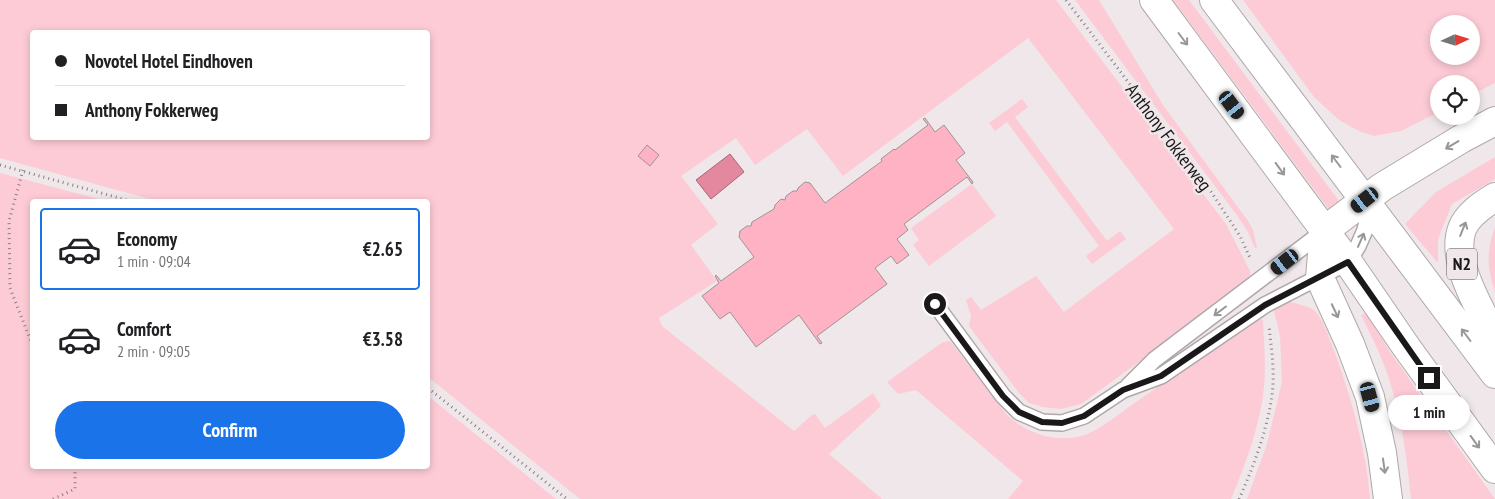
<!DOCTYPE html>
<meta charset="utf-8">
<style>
:root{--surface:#fff;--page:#f2f2f2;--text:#202124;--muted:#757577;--line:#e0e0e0;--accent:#1a73e8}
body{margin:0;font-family:"PT Sans Narrow",sans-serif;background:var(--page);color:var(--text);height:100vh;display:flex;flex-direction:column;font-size:19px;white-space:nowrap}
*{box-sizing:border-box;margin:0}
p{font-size:16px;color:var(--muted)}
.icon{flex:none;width:28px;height:28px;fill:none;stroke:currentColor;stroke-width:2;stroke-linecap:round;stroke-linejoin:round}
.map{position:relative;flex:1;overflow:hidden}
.sheet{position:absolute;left:30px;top:199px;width:400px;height:270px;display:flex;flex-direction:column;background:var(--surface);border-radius:5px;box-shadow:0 2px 8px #0003}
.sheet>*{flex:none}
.banner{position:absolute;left:30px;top:30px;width:400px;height:110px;border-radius:5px;box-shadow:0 2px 8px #0003;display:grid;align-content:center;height:110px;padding:0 25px;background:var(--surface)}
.needle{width:32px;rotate:86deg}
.tools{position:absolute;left:1430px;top:15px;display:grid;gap:10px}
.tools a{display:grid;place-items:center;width:50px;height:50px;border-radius:50%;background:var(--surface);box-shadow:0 2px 8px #0003;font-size:25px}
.end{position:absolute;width:22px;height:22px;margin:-11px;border:6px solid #1b1819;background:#fff;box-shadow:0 0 0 2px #fff}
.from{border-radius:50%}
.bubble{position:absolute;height:35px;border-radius:18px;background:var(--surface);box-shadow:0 2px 8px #0003;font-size:16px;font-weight:700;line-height:35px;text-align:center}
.car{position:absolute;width:15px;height:30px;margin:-15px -8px;border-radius:6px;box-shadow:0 0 4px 1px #0007;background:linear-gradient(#222 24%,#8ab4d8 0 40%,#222 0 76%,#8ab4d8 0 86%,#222 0)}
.banner b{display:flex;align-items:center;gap:18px;height:48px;font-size:19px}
.banner b+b{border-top:1px solid var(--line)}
.banner i{width:12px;height:12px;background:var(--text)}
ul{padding:9px 0 0;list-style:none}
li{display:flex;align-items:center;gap:15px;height:82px;margin:0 10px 8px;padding:0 15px;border:2px solid transparent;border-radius:5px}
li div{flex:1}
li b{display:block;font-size:19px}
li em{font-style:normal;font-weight:700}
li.selected{border-color:var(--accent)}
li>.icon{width:45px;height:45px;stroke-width:1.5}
.action{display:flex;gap:10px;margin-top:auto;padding:10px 25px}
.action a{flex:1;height:58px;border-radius:30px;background:var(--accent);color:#fff;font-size:20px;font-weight:700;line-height:58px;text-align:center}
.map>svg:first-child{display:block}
.green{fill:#fdcbd5;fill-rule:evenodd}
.water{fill:#e3889e;stroke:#a76676}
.building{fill:#feb2c3;stroke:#9c9496}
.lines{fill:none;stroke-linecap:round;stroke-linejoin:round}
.service-casing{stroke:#afa8a9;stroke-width:18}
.secondary-casing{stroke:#afa8a9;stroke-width:30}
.trunk-casing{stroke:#afa8a9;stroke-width:30}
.path{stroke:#868182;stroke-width:3;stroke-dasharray:1 4;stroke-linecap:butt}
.service{stroke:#fff;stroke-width:15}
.secondary{stroke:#fff;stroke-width:28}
.trunk{stroke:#fff;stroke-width:28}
.oneway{stroke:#989798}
.route{stroke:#1b1819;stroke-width:6}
.labels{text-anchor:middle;stroke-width:5;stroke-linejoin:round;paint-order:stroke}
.shield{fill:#efe7e9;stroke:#5b5657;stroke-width:1}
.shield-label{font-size:18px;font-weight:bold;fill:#1b1819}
.street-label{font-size:19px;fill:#1b1819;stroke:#efe7e9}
</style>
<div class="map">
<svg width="1495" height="499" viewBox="0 0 1495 499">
<rect width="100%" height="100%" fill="#efe7e9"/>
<path class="green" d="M0 0H1056L1226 224 1250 271V279L1238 290 1081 404 1061 409 1043 407 1029 403 1019 393 969 326 971 316 966 300 971 297 981 310 1036 276 1064 312 1174 229 1028 38 843 176 807 129 755 165 736 138 681 176 718 224 691 245 717 281 659 318 662 326 794 431 812 415 815 414 825 428 873 393 881 406 829 454 882 499H580L428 377V201H157L0 158ZM32 32H428V138H32Z
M1075 0H1099L1163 105 1248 221 1253 230 1257 248H1255L1248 232 1236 214Z
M1173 0H1189L1342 205 1331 212Z
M1243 0H1495V83L1471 95V84H1439V112L1401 131 1374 136 1359 131 1339 120 1314 97ZM1439 24H1471V56H1439Z
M1022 99 1028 107 1015 117 1107 241 1120 231 1126 239 1092 264 1086 256 1099 246 1007 122 995 131 989 123Z
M1495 157V179L1452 204 1438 239V263L1405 224 1436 192Z
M0 173 106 201H32V466H428V396L556 499H0Z
M972 184 996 216 929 266 913 245 919 240 911 228Z
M1495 227V292C1487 267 1486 252 1495 227Z
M1290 302C1298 304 1309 306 1315 311 1323 319 1331 343 1335 353 1352 401 1366 448 1370 499H1247L1267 444 1282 382 1280 336 1273 306Z
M1366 313 1390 352 1495 499H1411C1407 459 1402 420 1390 382 1383 359 1372 337 1361 315Z
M1259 316 1263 321C1264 343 1266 365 1264 387 1260 426 1246 463 1231 499H1008L1023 481 916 390 898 394 887 382 943 342 950 341 1007 415C1026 433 1055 443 1081 436 1098 432 1124 410 1139 400 1179 372 1219 344 1259 316Z"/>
<path class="water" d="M730 154 744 172 711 199 696 180Z"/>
<path class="building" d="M925 118 935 132 944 125 965 153 956 160 973 182 972 184 967 177 904 224 908 230 897 239 909 255 897 264 891 256 875 268 887 284 817 336 822 343 820 344 799 315 756 347 730 312 720 319 702 296 719 283 715 276 716 275 721 281 754 257 739 237 740 231 747 226H751L752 222 774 209 775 205 781 199 785 200 786 196 793 191H797L798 188 805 182 810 183 825 203 882 161 881 159 894 149 895 150 928 125 923 119Z
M647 145 659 155 650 166 638 156Z"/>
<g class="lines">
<defs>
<path id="service" d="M935 304 1003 396 1019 412 1042 422 1062 423 1084 416 1123 390 1161 376 1265 305 1348 262 1358 246 1365 230 1368 216 1366 205
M1128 386 1154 360 1324 231"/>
<path id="secondary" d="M1154 0 1348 262 1407 348 1495 469
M1214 0 1495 374"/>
<path id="trunk" d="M1495 197C1482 205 1467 215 1462 229 1450 262 1481 310 1495 339
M1388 499 1382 453 1370 397 1350 344 1320 278 1324 231 1382 187 1461 139 1495 121"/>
</defs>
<use href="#service" class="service-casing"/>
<use href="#secondary" class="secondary-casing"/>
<use href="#trunk" class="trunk-casing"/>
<path class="path" d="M1066 0 1210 190 1240 236 1251 260
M0 165 130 201
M23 170 9 221 10 288 32 344
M428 388 567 499
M53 499 75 489V466
M1239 499C1254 466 1271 420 1273 384 1274 364 1271 346 1269 326"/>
<use href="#service" class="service"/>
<use href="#secondary" class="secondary"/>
<use href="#trunk" class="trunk"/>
</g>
<defs><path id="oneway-shaft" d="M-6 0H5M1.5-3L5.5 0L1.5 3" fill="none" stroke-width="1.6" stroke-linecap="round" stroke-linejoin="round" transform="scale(1.25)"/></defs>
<g class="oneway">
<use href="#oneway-shaft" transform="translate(1183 39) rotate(53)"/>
<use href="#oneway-shaft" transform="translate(1452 145) rotate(149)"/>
<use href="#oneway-shaft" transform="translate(1336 161) rotate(-127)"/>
<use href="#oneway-shaft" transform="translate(1280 169) rotate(54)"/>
<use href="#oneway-shaft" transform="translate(1463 229) rotate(-68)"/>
<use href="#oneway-shaft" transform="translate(1361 240) rotate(-66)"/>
<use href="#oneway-shaft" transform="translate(1220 311) rotate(143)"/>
<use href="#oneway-shaft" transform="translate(1335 311) rotate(65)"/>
<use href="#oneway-shaft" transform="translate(1466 335) rotate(-127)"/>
<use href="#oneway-shaft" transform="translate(1475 442) rotate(54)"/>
<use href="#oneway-shaft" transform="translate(1384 466) rotate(82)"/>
</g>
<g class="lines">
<path class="route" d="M935 304 1003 396 1019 412 1042 422 1062 423 1084 416 1123 390 1161 376 1265 305 1348 262 1429 378"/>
</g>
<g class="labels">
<rect class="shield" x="1447" y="248.5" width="30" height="31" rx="4"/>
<g class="shield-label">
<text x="1462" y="270">N2</text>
</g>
<g class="street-label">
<text transform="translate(1169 137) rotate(53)" y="7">Anthony Fokkerweg</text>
</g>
</g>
</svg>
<div class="tools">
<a><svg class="needle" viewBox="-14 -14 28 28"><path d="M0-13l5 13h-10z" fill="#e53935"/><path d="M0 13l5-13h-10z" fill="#757577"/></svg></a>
<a><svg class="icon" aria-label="locate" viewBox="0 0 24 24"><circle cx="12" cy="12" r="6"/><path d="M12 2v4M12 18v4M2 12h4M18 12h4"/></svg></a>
</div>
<i class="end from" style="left:935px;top:304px"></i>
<i class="end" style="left:1429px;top:378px"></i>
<div class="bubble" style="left:1388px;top:395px;width:82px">1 min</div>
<i class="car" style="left:1232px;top:105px;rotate:143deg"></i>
<i class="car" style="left:1365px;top:200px;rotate:232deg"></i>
<i class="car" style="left:1285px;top:262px;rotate:232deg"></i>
<i class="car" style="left:1370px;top:397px;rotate:165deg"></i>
<div class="banner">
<b><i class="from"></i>Novotel Hotel Eindhoven</b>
<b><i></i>Anthony Fokkerweg</b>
</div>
<section class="sheet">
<ul>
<li class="selected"><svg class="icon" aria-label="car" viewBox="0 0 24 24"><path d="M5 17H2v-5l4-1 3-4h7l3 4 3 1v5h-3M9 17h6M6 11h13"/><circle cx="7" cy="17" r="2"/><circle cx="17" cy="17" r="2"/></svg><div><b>Economy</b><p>1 min · 09:04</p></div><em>€2.65</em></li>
<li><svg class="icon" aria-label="car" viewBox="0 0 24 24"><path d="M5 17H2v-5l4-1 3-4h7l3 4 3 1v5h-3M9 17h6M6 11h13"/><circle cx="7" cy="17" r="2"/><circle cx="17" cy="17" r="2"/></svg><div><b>Comfort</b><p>2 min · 09:05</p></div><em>€3.58</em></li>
</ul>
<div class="action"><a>Confirm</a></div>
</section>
</div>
